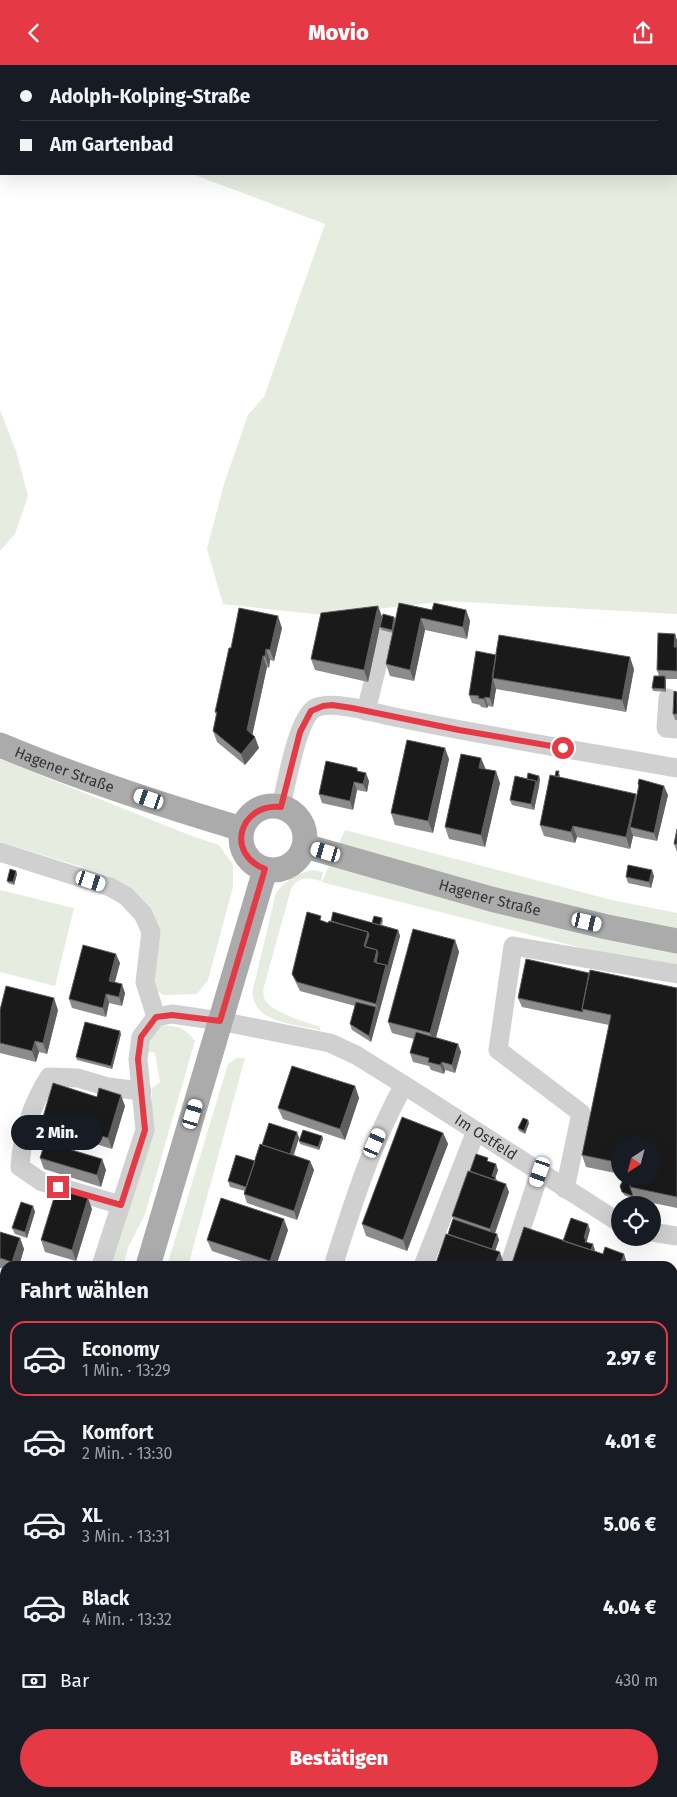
<!DOCTYPE html>
<html lang="de">
<meta charset="utf-8">
<style>
:root{--surface:#171b24;--page:#20242c;--text:#f1f3f6;--muted:#9ea1a6;--line:#363941;--accent:#e63946}
body{margin:0;font-family:"Fira Sans",sans-serif;background:var(--page);color:var(--text);height:100vh;display:flex;flex-direction:column;font-size:19px;white-space:nowrap}
*{box-sizing:border-box;margin:0}
p{font-size:16px;color:var(--muted)}
.icon{flex:none;width:28px;height:28px;fill:none;stroke:currentColor;stroke-width:2;stroke-linecap:round;stroke-linejoin:round}
.map{position:relative;flex:1;overflow:hidden}
.drawer{position:absolute;left:0px;top:1196px;width:678px;height:536px;display:flex;flex-direction:column;background:var(--surface);border-radius:15px 15px 0 0;box-shadow:0 5px 20px #0002}
.drawer>*{flex:none}
.guide{position:absolute;left:0px;top:0px;width:678px;height:110px;box-shadow:0 5px 20px #0002;display:grid;align-content:center;height:110px;padding:0 20px;background:var(--surface)}
.needle{width:32px;rotate:216deg}
.tools{position:absolute;left:611px;top:1071px;display:grid;gap:10px}
.tools a{display:grid;place-items:center;width:50px;height:50px;border-radius:50%;background:var(--surface);box-shadow:0 5px 20px #0002;font-size:25px}
.end{position:absolute;width:22px;height:22px;margin:-11px;border:6px solid #e63946;background:#fff;box-shadow:0 0 0 2px #fff}
.from{border-radius:50%}
.bubble{position:absolute;height:35px;border-radius:18px;background:var(--surface);box-shadow:0 5px 20px #0002;font-size:16px;font-weight:800;line-height:35px;text-align:center}
.car{position:absolute;width:15px;height:30px;margin:-15px -8px;border-radius:6px;box-shadow:0 0 4px 1px #0007;background:linear-gradient(#fff 24%,#345 0 40%,#fff 0 76%,#345 0 86%,#fff 0)}
.guide b{display:flex;align-items:center;gap:18px;height:48px;font-size:19px}
.guide b+b{border-top:1px solid var(--line)}
.guide i{width:12px;height:12px;background:var(--text)}
ul{padding:0;list-style:none}
li{display:flex;align-items:center;gap:15px;height:75px;margin:0 10px 8px;padding:0 10px;border:2px solid transparent;border-radius:15px}
li div{flex:1}
li b{display:block;font-size:19px}
li em{font-style:normal;font-weight:800}
li.current{border-color:var(--accent)}
li>.icon{width:45px;height:45px;stroke-width:1.5}
h2{padding:0 20px;font-size:22px;line-height:60px}
.pay{display:flex;align-items:center;gap:12px;height:55px;padding:0 20px;font-size:19px}
.pay p{margin-inline-start:auto}
.button{display:flex;gap:10px;margin-top:auto;padding:10px 20px}
.button a{flex:1;height:58px;border-radius:30px;background:var(--accent);color:#fff;font-size:20px;font-weight:800;line-height:58px;text-align:center}
header{display:flex;justify-content:space-between;align-items:center;height:65px;padding:0 20px;background:var(--accent);color:#fff;font-size:22px;font-weight:800}
.map>svg:first-child{display:block}
.green{fill:#e6ecdf}
.lines{fill:none;stroke-linecap:round;stroke-linejoin:round}
.minor{stroke:#d0d0d0;stroke-width:19}
.major{stroke:#ababab;stroke-width:25}
.rail-casing{stroke:#888;stroke-width:5.5}
.rail{stroke:#fff;stroke-width:4;stroke-dasharray:11;stroke-linecap:butt}
.wall{fill:#8c8c8c}
.shaded-wall{fill:#5f5f5f}
.building{fill:#1a1a1a;stroke:#5f5f5f}
.route{stroke:#e63946;stroke-width:6}
.labels{text-anchor:middle;stroke-width:5;stroke-linejoin:round;paint-order:stroke}
.street-label{font-size:15px;fill:#333;stroke:#fff}
</style>
<header><svg class="icon" aria-label="back" viewBox="0 0 24 24"><path d="M15 5l-7 7 7 7"/></svg>Movio<svg class="icon" aria-label="share" viewBox="0 0 24 24"><path d="M12 15V3M7 8l5-5 5 5M5 13v7h14v-7"/></svg></header>
<div class="map">
<svg width="677" height="1732" viewBox="0 0 677 1732">
<rect width="100%" height="100%" fill="#fff"/>
<path class="green" d="M0 0H677V549L447 536 324 550 223 539 207 484 224 419 248 350 264 332 325 159 192 109H676V1H1V36Z
M0 345 16 386 28 431 15 469 0 486Z
M0 694 189 770 219 780 233 800V822L208 915 197 929 163 930 155 924 154 855 148 841 132 824 105 809 0 777Z
M345 765 612 835 677 848V900L590 885 322 817Z
M313 805 323 807 321 816C308 813 299 810 291 824L263 925C264 927 263 930 264 933 269 947 306 957 320 962V965C302 961 265 958 256 940 254 936 253 932 252 928L276 828C284 816 300 807 313 805Z
M0 825 74 843 55 921 0 907Z
M162 960C180 962 184 962 195 976L145 1149 128 1183 123 1201H108L152 1063V1023L160 1017 155 988 149 986C149 975 154 967 162 960Z
M237 993H245L188 1201H167L228 999Z
M5 1440V1518L0 1532V1441Z"/>
<g class="lines">
<g class="minor">
<path d="M668 633 666 663 677 664"/>
<path d="M366 646 384 573"/>
<path d="M281 742C286 721 297 653 315 643 332 635 372 647 390 651 485 671 581 686 677 703"/>
<path d="M0 787 110 822 126 831 143 849 151 867 145 917 156 952"/>
<path d="M565 1124 581 1048 498 985 513 881 677 909"/>
<path d="M121 1140 42 1117 20 1102C22 1070 32 1039 49 1012L78 1013 108 1022 142 1026"/>
<path d="M652 1167 677 1171"/>
<path d="M101 1201 145 1065 138 994 141 972 156 952 172 949 220 956 330 978 356 990 404 1020"/>
<path id="s1" d="M337 1201 335 1195C354 1135 373 1075 404 1020L620 1158"/>
<path d="M423 1201 476 1066"/>
<path d="M509 1201 540 1107"/>
<path d="M672 1579H677"/>
<path d="M672 1711 677 1686"/>
<path d="M485 1728 507 1732"/>
<path d="M294 1732 323 1728"/>
<path d="M421 1732 422 1728"/>
<path d="M669 1732 670 1728"/>
</g>
<g class="major">
<path id="s2" d="M0 680C79 713 161 740 242 764"/>
<circle cx="273" cy="773" r="32"/>
<path id="s3" d="M305 781 491 834 607 862 677 876"/>
<path d="M148 1201 265 805"/>
<path d="M0 1613 5 1604"/>
</g>
<defs>
<path id="rail" d="M672 1270H677
M672 1280 677 1279
M672 1292 677 1291
M0 1412 5 1411
M0 1422 5 1421
M0 1434 5 1433"/>
</defs>
<use href="#rail" class="rail-casing"/>
<use href="#rail" class="rail"/>
</g>
<path class="wall" d="M399 538 432 545H466L470 556 467 574 425 565 414 616 390 611 386 599Z
M378 541 382 552 368 617 315 605 311 594Z
M394 552 395 555 393 568 381 565 380 562Z
M282 563 274 596 270 595 269 603 267 602 252 670 259 683 245 700 217 677 213 666 216 650 215 647 231 583Z
M677 575V614H666V627L653 626 652 623 659 611 657 605Z
M496 590 634 604 626 647 496 624 493 642 488 641 487 643 481 642 480 640 472 638 469 630Z
M677 627V655H675L673 649Z
M481 693 485 704 500 718 485 782 449 774 445 762Z
M449 694 433 768 395 760 391 748Z
M357 703 358 706 369 716 367 727 357 725 353 745 322 738 319 729Z
M560 709V712L637 731 639 722 638 719 668 730 657 776 633 771 630 784 577 772 575 778 544 771 540 760 555 711Z
M527 714H540L534 745 512 740 510 735Z
M677 764V787L674 779Z
M17 809 14 820 8 818 7 816Z
M654 811 651 823 628 818 626 812Z
M382 853 383 856 382 860 398 865 400 871 371 977 352 965 350 959 355 941 300 926 296 918 292 909 323 856 328 858H372Z
M455 875 459 887 436 972 458 979 461 987 455 1008 445 1005 444 1009 431 1005 429 1001 413 997 410 988 414 974 392 968 388 957Z
M120 898 114 917 125 928 122 941 109 938 106 952 72 943 69 934Z
M589 908 677 923V1143L634 1134 624 1130 620 1121 631 1115 652 1112 620 1080V1109L586 1102 582 1090 609 960 522 942 518 933Z
M0 945H58L47 989 39 987 36 997 0 988Z
M121 969 112 1004 77 995 76 992Z
M355 1021 359 1033 345 1075 283 1054 278 1043Z
M125 1041 112 1084 47 1064 43 1052Z
M529 1058 525 1069 519 1066 518 1063Z
M297 1067 299 1073 294 1090 310 1096 314 1105 297 1155 247 1138 244 1129 245 1126 230 1122 228 1116 255 1096 262 1080Z
M443 1068 448 1079 407 1186 366 1171 362 1159Z
M322 1071 323 1074 319 1085 300 1079 299 1076Z
M40 1093 102 1094 106 1105 101 1122 44 1104Z
M489 1097 498 1105 495 1112 497 1115 509 1127 495 1169H497L499 1175 495 1186 503 1196 501 1201H435L448 1169 453 1154 452 1151 470 1106Z
M33 1141 35 1147 27 1173 15 1169 12 1163Z
M92 1144 76 1196 45 1187 41 1175Z
M288 1165 276 1201H257L212 1186 207 1175Z
M0 1167 20 1173 24 1184 19 1201H5V1204L0 1203Z
M677 1319V1335L672 1333V1320Z
M672 1491H677V1518H672Z"/>
<path class="shaded-wall" d="M378 541 382 552 368 617 364 605Z
M466 545 470 556 467 574 463 562Z
M278 551 282 563 274 596 270 585Z
M394 552 395 555 393 568 392 565Z
M421 553 425 565 414 616 410 605Z
M675 569 677 575V590L674 582Z
M266 584 270 595 269 603 265 591Z
M263 591 267 602 251 676 247 665Z
M630 592 634 604 626 647 622 635Z
M665 611 666 614V627L665 624Z
M493 615 496 624 493 642 490 633Z
M485 632 488 641 487 643 484 634Z
M255 672 259 683 245 700 241 689Z
M445 683 449 694 433 768 428 756Z
M481 693 486 705 479 703Z
M496 706 500 718 485 782 481 770Z
M366 708 369 716 367 727 363 719Z
M539 711 540 714 539 722 534 745 531 739 536 716Z
M354 717 357 725 353 745 350 736Z
M664 721 668 730 657 776 654 768Z
M636 729 640 740 630 762 633 771 630 784 626 772Z
M573 761 577 772 575 778 571 767Z
M652 805 654 811 651 823 649 817Z
M16 806 17 809 14 820 13 817Z
M398 865 400 871 379 948 376 939 386 900Z
M368 867 371 876 365 884 364 881Z
M455 875 459 887 434 980 430 968Z
M377 885 381 894 375 900 374 897Z
M116 889 120 898 113 925 109 916Z
M122 919 125 928 122 941 119 932Z
M106 929 109 938 106 952 103 943Z
M54 933 58 945 47 989 43 978Z
M376 942 379 948 371 977 369 971Z
M120 966 121 969 112 1004 111 1001Z
M35 976 39 987 36 997 32 986Z
M458 979 461 987 455 1008 452 1000Z
M442 997 445 1005 444 1009 440 1000Z
M355 1021 359 1033 345 1075 340 1064Z
M121 1030 125 1041 112 1084 108 1073Z
M528 1055 529 1058 525 1069 524 1066Z
M297 1067 299 1073 291 1097 289 1091Z
M443 1068 448 1079 407 1186 403 1175Z
M322 1071 323 1074 319 1085 318 1082Z
M102 1094 106 1105 101 1122 97 1110Z
M310 1096 314 1105 297 1155 294 1146Z
M496 1099 498 1105 494 1117 492 1111Z
M506 1119 509 1127 493 1173 490 1164Z
M88 1133 92 1144 76 1196 72 1185Z
M33 1141 35 1147 27 1173 25 1167Z
M284 1154 288 1165 276 1201H272L270 1196Z
M588 1159 590 1165 587 1176 588 1180 587 1183 584 1173Z
M497 1169 499 1175 493 1192 491 1187Z
M20 1173 24 1184 19 1201H14L12 1197Z
M593 1179 595 1185 592 1195 590 1189Z
M500 1187 503 1196 501 1201H494Z
M624 1189 628 1201H620Z
M75 1728H81L80 1732H73Z
M161 1728H167L166 1732H159Z
M648 1728H651V1732H648Z"/>
<path class="building" d="M399 538 432 545 434 538 466 545 463 562 421 553 410 605 386 599Z
M378 541 364 605 311 594 321 548Z
M239 543 278 551 270 585 266 584 265 591H263L247 665 255 672 241 689 213 666 217 647H215L229 583H231Z
M383 549 394 552 392 565 380 562Z
M658 568 675 569 674 582H677V606L657 605Z
M499 570 630 592 622 635 492 613Z
M476 586 496 590 490 633 485 632 484 634 478 633 479 631 469 630Z
M654 611H665V624L652 623Z
M674 626 677 627V649H673Z
M407 675 445 683 428 756 391 748Z
M461 689 481 693 479 703 496 706 481 770 445 762Z
M326 696 357 703V706L366 708 363 719 354 717 350 736 319 729Z
M556 706H559L558 712 555 711Z
M528 708 539 711 537 718 536 716 527 714Z
M550 710 636 729 626 772 573 761 571 767 540 760Z
M515 711 536 716 531 739 510 735Z
M639 714 664 721 654 768 630 762 639 720 638 719Z
M677 764V779H674Z
M628 800 652 805 649 817 626 812Z
M10 804 16 806 13 817 7 816Z
M307 847 321 851 320 855 328 858 329 856 368 867 364 881 377 885 374 897 386 900 376 939 297 917 292 909Z
M333 847 398 865 387 903 386 900 376 898 378 888 377 885 365 882 369 870 368 867 331 856Z
M374 851 382 853 380 860 372 858Z
M413 864 455 875 430 968 388 957Z
M83 880 116 889 109 916 122 919 119 932 106 929 103 943 69 934Z
M526 894 589 908 582 944 583 947 518 933Z
M590 905 677 923V1132L630 1122 632 1112H652V1080H620V1098L582 1090 611 950 582 944Z
M6 921 54 933 43 978 35 976 32 986 0 978V945Z
M356 937 376 942 369 971 350 959Z
M85 957 120 966 111 1001 76 992Z
M416 967 458 979 452 1000 442 997 440 1000 428 997 429 993 410 988Z
M292 1001 355 1021 340 1064 278 1043Z
M53 1018 97 1032 99 1023 121 1030 108 1073 43 1052Z
M402 1052 443 1068 403 1175 362 1159Z
M523 1053 528 1055 524 1066 518 1063Z
M269 1058 297 1067 290 1089 262 1080Z
M303 1065 322 1071 318 1082 299 1076Z
M45 1077 102 1094 97 1110 40 1093Z
M260 1079 310 1096 294 1146 244 1129Z
M476 1089 488 1093 487 1096 496 1099 492 1111 495 1112V1115L470 1106Z
M236 1090 255 1096 246 1122 228 1116Z
M468 1106 506 1119 490 1164 452 1151Z
M625 1115H631L630 1122 633 1131 622 1127 620 1121 622 1117Z
M57 1123 88 1133 72 1185 41 1175Z
M221 1133 284 1154 270 1196 207 1175Z
M21 1137 33 1141 25 1167 12 1163Z
M571 1153 588 1159 584 1173 586 1174 585 1177 593 1179 591 1185 563 1176Z
M453 1154 497 1169 492 1184 448 1169Z
M524 1162 603 1189 605 1182 624 1189 620 1201H511Z
M0 1167 20 1173 12 1197 0 1193Z
M446 1169 500 1187 494 1201H435Z
M674 1318 677 1319V1332L672 1331V1320H673Z
M672 1491H677V1512H672Z
M53 1728H75L73 1732H54L52 1731Z
M139 1728H161L159 1732H137Z
M629 1728H648V1732H628Z"/>
<g class="lines">
<path class="route" d="M58 1122 121 1140 145 1065 138 994 141 972 156 952 172 950 220 956 265 804C225 789 239 738 281 742L300 667 311 646 323 641 332 640 352 643 459 665 563 683"/>
</g>
<g class="labels">
<g class="street-label">
<text dy="5" stroke="none"><textPath href="#s2" startOffset="69">Hagener Straße</textPath></text>
<text dy="5" stroke="none"><textPath href="#s3" startOffset="192">Hagener Straße</textPath></text>
<text dy="5" stroke="none"><textPath href="#s1" startOffset="292">Im Ostfeld</textPath></text>
</g>
</g>
</svg>
<div class="tools">
<a><svg class="needle" viewBox="-14 -14 28 28"><path d="M0-13l5 13h-10z" fill="#e53935"/><path d="M0 13l5-13h-10z" fill="#9ea1a6"/></svg></a>
<a><svg class="icon" aria-label="locate" viewBox="0 0 24 24"><circle cx="12" cy="12" r="6"/><path d="M12 2v4M12 18v4M2 12h4M18 12h4"/></svg></a>
</div>
<i class="end from" style="left:563px;top:683px"></i>
<i class="end" style="left:58px;top:1122px"></i>
<div class="bubble" style="left:11px;top:1050px;width:92px">2 Min.</div>
<i class="car" style="left:149px;top:734px;rotate:289deg"></i>
<i class="car" style="left:326px;top:787px;rotate:286deg"></i>
<i class="car" style="left:91px;top:816px;rotate:108deg"></i>
<i class="car" style="left:587px;top:857px;rotate:103deg"></i>
<i class="car" style="left:193px;top:1049px;rotate:17deg"></i>
<i class="car" style="left:375px;top:1078px;rotate:24deg"></i>
<i class="car" style="left:540px;top:1107px;rotate:199deg"></i>
<div class="guide">
<b><i class="from"></i>Adolph-Kolping-Straße</b>
<b><i></i>Am Gartenbad</b>
</div>
<section class="drawer">
<h2>Fahrt wählen</h2>
<ul>
<li class="current"><svg class="icon" aria-label="car" viewBox="0 0 24 24"><path d="M5 17H2v-5l4-1 3-4h7l3 4 3 1v5h-3M9 17h6M6 11h13"/><circle cx="7" cy="17" r="2"/><circle cx="17" cy="17" r="2"/></svg><div><b>Economy</b><p>1 Min. · 13:29</p></div><em>2.97 €</em></li>
<li><svg class="icon" aria-label="car" viewBox="0 0 24 24"><path d="M5 17H2v-5l4-1 3-4h7l3 4 3 1v5h-3M9 17h6M6 11h13"/><circle cx="7" cy="17" r="2"/><circle cx="17" cy="17" r="2"/></svg><div><b>Komfort</b><p>2 Min. · 13:30</p></div><em>4.01 €</em></li>
<li><svg class="icon" aria-label="car" viewBox="0 0 24 24"><path d="M5 17H2v-5l4-1 3-4h7l3 4 3 1v5h-3M9 17h6M6 11h13"/><circle cx="7" cy="17" r="2"/><circle cx="17" cy="17" r="2"/></svg><div><b>XL</b><p>3 Min. · 13:31</p></div><em>5.06 €</em></li>
<li><svg class="icon" aria-label="car" viewBox="0 0 24 24"><path d="M5 17H2v-5l4-1 3-4h7l3 4 3 1v5h-3M9 17h6M6 11h13"/><circle cx="7" cy="17" r="2"/><circle cx="17" cy="17" r="2"/></svg><div><b>Black</b><p>4 Min. · 13:32</p></div><em>4.04 €</em></li>
</ul>
<div class="pay"><svg class="icon" aria-label="cash" viewBox="0 0 24 24"><path d="M3 7h18v10H3z"/><circle cx="12" cy="12" r="2"/></svg>Bar<p>430 m</p></div>
<div class="button"><a>Bestätigen</a></div>
</section>
</div>
